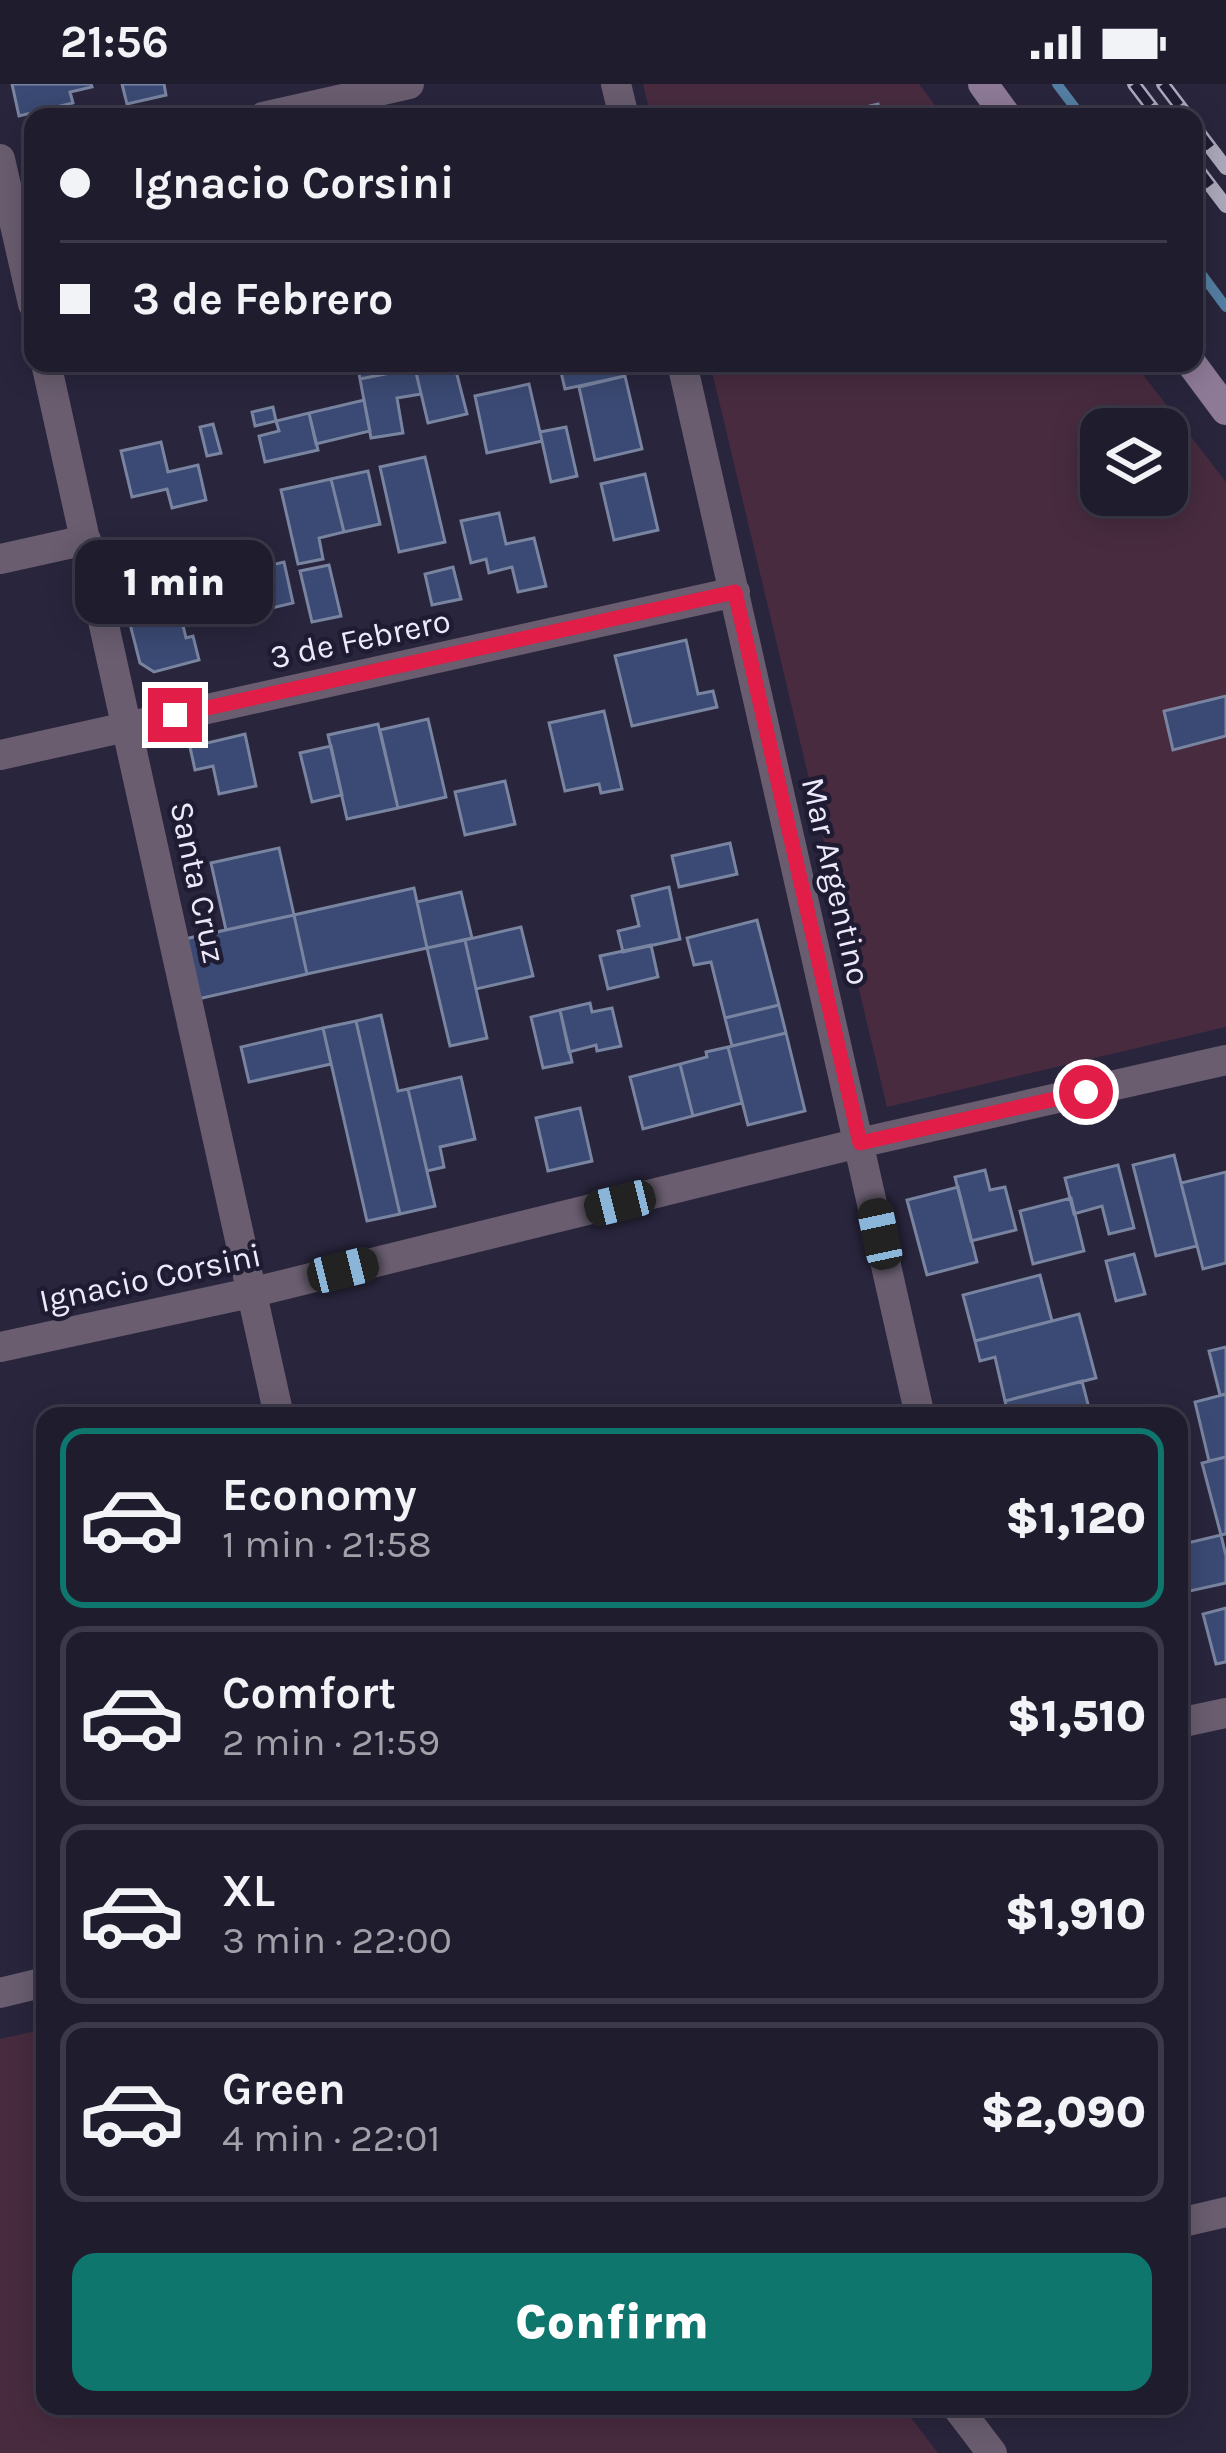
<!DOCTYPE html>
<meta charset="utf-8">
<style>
:root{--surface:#1f1c2e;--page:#2c293a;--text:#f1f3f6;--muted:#a1a1aa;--line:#3c3a4a;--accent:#0f766e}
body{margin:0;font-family:Karla,sans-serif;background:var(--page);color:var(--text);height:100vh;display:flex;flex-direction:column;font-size:45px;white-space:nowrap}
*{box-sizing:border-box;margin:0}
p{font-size:39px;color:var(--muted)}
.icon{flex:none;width:66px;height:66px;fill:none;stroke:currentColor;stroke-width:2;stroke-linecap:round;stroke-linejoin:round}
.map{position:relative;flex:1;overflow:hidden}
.side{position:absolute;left:36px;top:1323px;width:1152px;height:1008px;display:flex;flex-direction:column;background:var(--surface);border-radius:24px;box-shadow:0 6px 30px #0003,0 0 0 3px var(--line)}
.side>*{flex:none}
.top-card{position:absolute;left:24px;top:24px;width:1179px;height:264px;border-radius:24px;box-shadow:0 6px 30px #0003,0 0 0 3px var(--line);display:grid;align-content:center;height:264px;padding:0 36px;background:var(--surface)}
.controls{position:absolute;left:1080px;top:324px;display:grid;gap:24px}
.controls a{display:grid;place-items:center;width:108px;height:108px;border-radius:24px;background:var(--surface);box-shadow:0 6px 30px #0003,0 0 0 3px var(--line);font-size:60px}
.end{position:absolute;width:54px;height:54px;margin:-27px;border:15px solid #e11d48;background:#fff;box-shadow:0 0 0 6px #fff}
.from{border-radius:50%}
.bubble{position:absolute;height:84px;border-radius:24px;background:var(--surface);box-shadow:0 6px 30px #0003,0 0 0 3px var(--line);font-size:39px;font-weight:800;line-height:84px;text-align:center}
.car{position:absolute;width:36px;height:72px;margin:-36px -18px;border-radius:15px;box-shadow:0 0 9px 3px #0007;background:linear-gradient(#222 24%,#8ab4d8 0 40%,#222 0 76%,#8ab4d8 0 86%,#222 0)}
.top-card b{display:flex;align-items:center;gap:42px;height:114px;font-size:45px}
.top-card b+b{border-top:3px solid var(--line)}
.top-card i{width:30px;height:30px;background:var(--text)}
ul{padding:21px 0 0;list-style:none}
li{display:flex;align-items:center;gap:36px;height:180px;margin:0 24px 18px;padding:0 12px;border:6px solid var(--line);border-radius:24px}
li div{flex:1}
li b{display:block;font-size:45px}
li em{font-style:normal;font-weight:800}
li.current{border-color:var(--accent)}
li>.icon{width:108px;height:108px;stroke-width:1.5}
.primary-button{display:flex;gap:24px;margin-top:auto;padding:24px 36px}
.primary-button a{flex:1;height:138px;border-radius:24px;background:var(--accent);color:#fff;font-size:48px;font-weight:800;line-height:138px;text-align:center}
.status{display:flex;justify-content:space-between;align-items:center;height:84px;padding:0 60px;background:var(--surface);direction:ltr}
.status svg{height:33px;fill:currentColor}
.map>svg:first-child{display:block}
.green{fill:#482b3f;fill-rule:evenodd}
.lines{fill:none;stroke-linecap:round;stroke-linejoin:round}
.stream{stroke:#547fa3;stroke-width:10}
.building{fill:#3b4a74;stroke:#7984a0;stroke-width:3}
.street{stroke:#695d6f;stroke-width:30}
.secondary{stroke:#8d7a97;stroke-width:30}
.rail-casing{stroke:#aca9bc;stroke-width:14}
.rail{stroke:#1f1b32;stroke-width:9;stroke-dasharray:27;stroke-linecap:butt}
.route{stroke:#e11d48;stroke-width:15}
.labels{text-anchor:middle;stroke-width:9;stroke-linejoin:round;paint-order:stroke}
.street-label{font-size:33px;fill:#eceafa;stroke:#1f1b32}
</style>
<div class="status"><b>21:56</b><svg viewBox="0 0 49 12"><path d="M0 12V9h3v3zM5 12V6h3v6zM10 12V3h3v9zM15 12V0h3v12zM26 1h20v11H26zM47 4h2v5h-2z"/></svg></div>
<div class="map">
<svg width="1226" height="2369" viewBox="0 0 1226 2369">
<rect width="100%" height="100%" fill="#29253d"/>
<path class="green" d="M643 0H919L944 33H651Z
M710 279H1134L1226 398V943L887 1023ZM1101 345H1167V411H1101Z
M45 1945V2322H902L938 2369H0V1955Z"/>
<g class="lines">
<path class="stream" d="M1057 0 1082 33
M1194 180 1226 223"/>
</g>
<path class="building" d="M12 0H91L92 3 70 8 73 19 19 32Z
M122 0H164L166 11 127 20Z
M878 20 881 33H823Z
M357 279H414L415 284 360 295Z
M437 279H454L467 330 428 339 415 284Z
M583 279H622L625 292 565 305 560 284Z
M415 284 421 310 397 314 403 349 371 354 360 295Z
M625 292 642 365 595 376 579 303Z
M529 300 542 357 487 369 475 312Z
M364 316 370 347 316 360 309 329Z
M273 323 276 337 255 342 252 328Z
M309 329 318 366 265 378 259 352 279 347 276 337Z
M213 340 221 369 207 372 200 343Z
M566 343 577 392 551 398 540 348Z
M161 358 168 388 198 381 206 416 172 424 167 405 132 413 121 367Z
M425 373 445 458 399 468 380 383Z
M368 387 380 440 344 448 331 395Z
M645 390 658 446 614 456 601 400Z
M331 395 344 448 319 454 323 475 298 480 281 406Z
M499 429 506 460 534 454 546 502 518 508 512 483 489 489 486 475 471 479 461 437Z
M284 478 293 519 242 531 232 490Z
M329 481 341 532 312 538 300 487Z
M453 483 461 515 432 521 425 490Z
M177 516 186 554 193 552 199 576 154 588 140 579 129 536 139 534 136 526Z
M686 556 698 610 713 607 717 623 632 642 615 572Z
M1226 612V652L1173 666 1164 627Z
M604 627 622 705 601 709 599 700 565 707 549 639Z
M428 635 446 713 398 724 380 646Z
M378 640 398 724 347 735 328 651Z
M245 650 256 702 219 710 213 682 195 686 190 663Z
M331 662 342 711 312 718 300 669Z
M505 697 515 740 465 751 455 708Z
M730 759 737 790 679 803 672 772Z
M279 764 294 831 226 846 211 779Z
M669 803 680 855 623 868 618 847 639 842 632 812Z
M414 804 427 864 307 890 294 831Z
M461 808 472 854 427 864 417 818Z
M294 831 307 890 198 915 185 855Z
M757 836 779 921 725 934 711 878 694 881 687 854Z
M521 843 533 892 476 905 465 856Z
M465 856 487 954 450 962 427 864Z
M651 861 658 893 608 905 600 872Z
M590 919 592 928 612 924 621 962 597 967 596 961 569 968 560 926Z
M779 921 786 949 732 962 725 934Z
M560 926 572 978 543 984 531 933Z
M381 931 398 1007 408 1005 435 1122 400 1130 356 937Z
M356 937 400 1130 367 1137 323 944Z
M323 944 331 980 249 998 241 963Z
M786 949 805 1027 748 1041 728 963Z
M728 963 742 1019 693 1032 680 980 707 973 706 968Z
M680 980 693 1032 643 1045 630 993Z
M461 993 475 1055 440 1063 444 1083 427 1087 408 1005Z
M580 1024 592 1077 548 1087 536 1034Z
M1174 1071 1197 1162 1156 1172 1133 1081Z
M1118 1081 1134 1144 1109 1150 1102 1122 1074 1130 1065 1094Z
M985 1086 990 1106 1005 1103 1016 1146 971 1157 955 1093Z
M1226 1088V1179L1203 1185 1181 1099Z
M958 1103 977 1178 927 1191 907 1116Z
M1071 1114 1084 1167 1033 1180 1020 1127Z
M1134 1170 1145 1210 1116 1217 1106 1177Z
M1040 1191 1052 1237 975 1257 963 1211Z
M1079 1230 1096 1294 1005 1317 995 1273 980 1277 975 1257Z
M1226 1263V1310L1220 1311 1209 1267Z
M1082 1297 1091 1332H1009L1005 1317Z
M1226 1310V1373L1209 1377 1195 1318Z
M1226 1373V1450L1221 1451 1202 1379Z
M1221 1451 1226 1472V1499L1181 1509 1179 1461Z
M1226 1524V1578L1216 1580 1203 1530Z"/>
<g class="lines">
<path class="street" d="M616 0 624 33
M263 33 409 0
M0 75 33 220
M46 279 279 1332
M682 279 920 1332
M0 475 86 456
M0 671 735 508
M0 1263 250 1209 859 1059 1226 976
M1179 1639 1226 1629
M0 1909 45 1898
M1179 2139 1226 2128
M956 2322 992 2369"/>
<path class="secondary" d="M983 0 1007 33
M1191 279 1226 326"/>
<defs>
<path id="rail" d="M1134 0 1159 33
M1163 0 1188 33
M1194 42 1226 84
M1194 80 1226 122"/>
</defs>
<use href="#rail" class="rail-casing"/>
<use href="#rail" class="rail"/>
</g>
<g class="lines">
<path class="route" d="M175 631 735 508 860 1059 1086 1008"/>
</g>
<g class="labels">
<g class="street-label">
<text transform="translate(360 554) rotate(-12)" y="12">3 de Febrero</text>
<text transform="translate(837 797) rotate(77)" y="12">Mar Argentino</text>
<text transform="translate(199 798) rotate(78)" y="12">Santa Cruz</text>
<text transform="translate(150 1193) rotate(-12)" y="12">Ignacio Corsini</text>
</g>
</g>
</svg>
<div class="controls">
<a><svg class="icon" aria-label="layers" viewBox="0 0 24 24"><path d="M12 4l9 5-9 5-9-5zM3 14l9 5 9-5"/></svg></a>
</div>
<i class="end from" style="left:1086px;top:1008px"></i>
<i class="end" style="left:175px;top:631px"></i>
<div class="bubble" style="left:75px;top:456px;width:198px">1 min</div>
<i class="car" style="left:620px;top:1119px;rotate:256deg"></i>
<i class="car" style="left:880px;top:1150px;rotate:348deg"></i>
<i class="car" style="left:343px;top:1186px;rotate:76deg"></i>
<div class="top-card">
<b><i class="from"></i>Ignacio Corsini</b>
<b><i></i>3 de Febrero</b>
</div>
<section class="side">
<ul>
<li class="current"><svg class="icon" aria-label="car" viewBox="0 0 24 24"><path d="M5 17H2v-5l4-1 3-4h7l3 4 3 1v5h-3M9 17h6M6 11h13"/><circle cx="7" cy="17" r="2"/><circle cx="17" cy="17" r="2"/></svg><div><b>Economy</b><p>1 min · 21:58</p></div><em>$1,120</em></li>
<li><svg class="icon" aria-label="car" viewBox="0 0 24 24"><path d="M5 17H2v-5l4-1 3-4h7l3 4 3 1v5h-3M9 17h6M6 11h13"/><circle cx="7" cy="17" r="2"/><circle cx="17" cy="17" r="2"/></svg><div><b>Comfort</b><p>2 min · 21:59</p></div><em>$1,510</em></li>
<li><svg class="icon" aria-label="car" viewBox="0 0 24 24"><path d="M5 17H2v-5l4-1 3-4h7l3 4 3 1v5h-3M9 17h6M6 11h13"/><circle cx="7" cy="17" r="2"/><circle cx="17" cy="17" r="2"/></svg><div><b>XL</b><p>3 min · 22:00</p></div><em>$1,910</em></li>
<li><svg class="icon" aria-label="car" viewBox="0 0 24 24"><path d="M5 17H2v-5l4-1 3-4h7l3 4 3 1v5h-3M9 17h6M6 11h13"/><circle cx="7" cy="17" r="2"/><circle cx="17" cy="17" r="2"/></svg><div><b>Green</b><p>4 min · 22:01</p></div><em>$2,090</em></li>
</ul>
<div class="primary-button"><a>Confirm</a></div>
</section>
</div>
